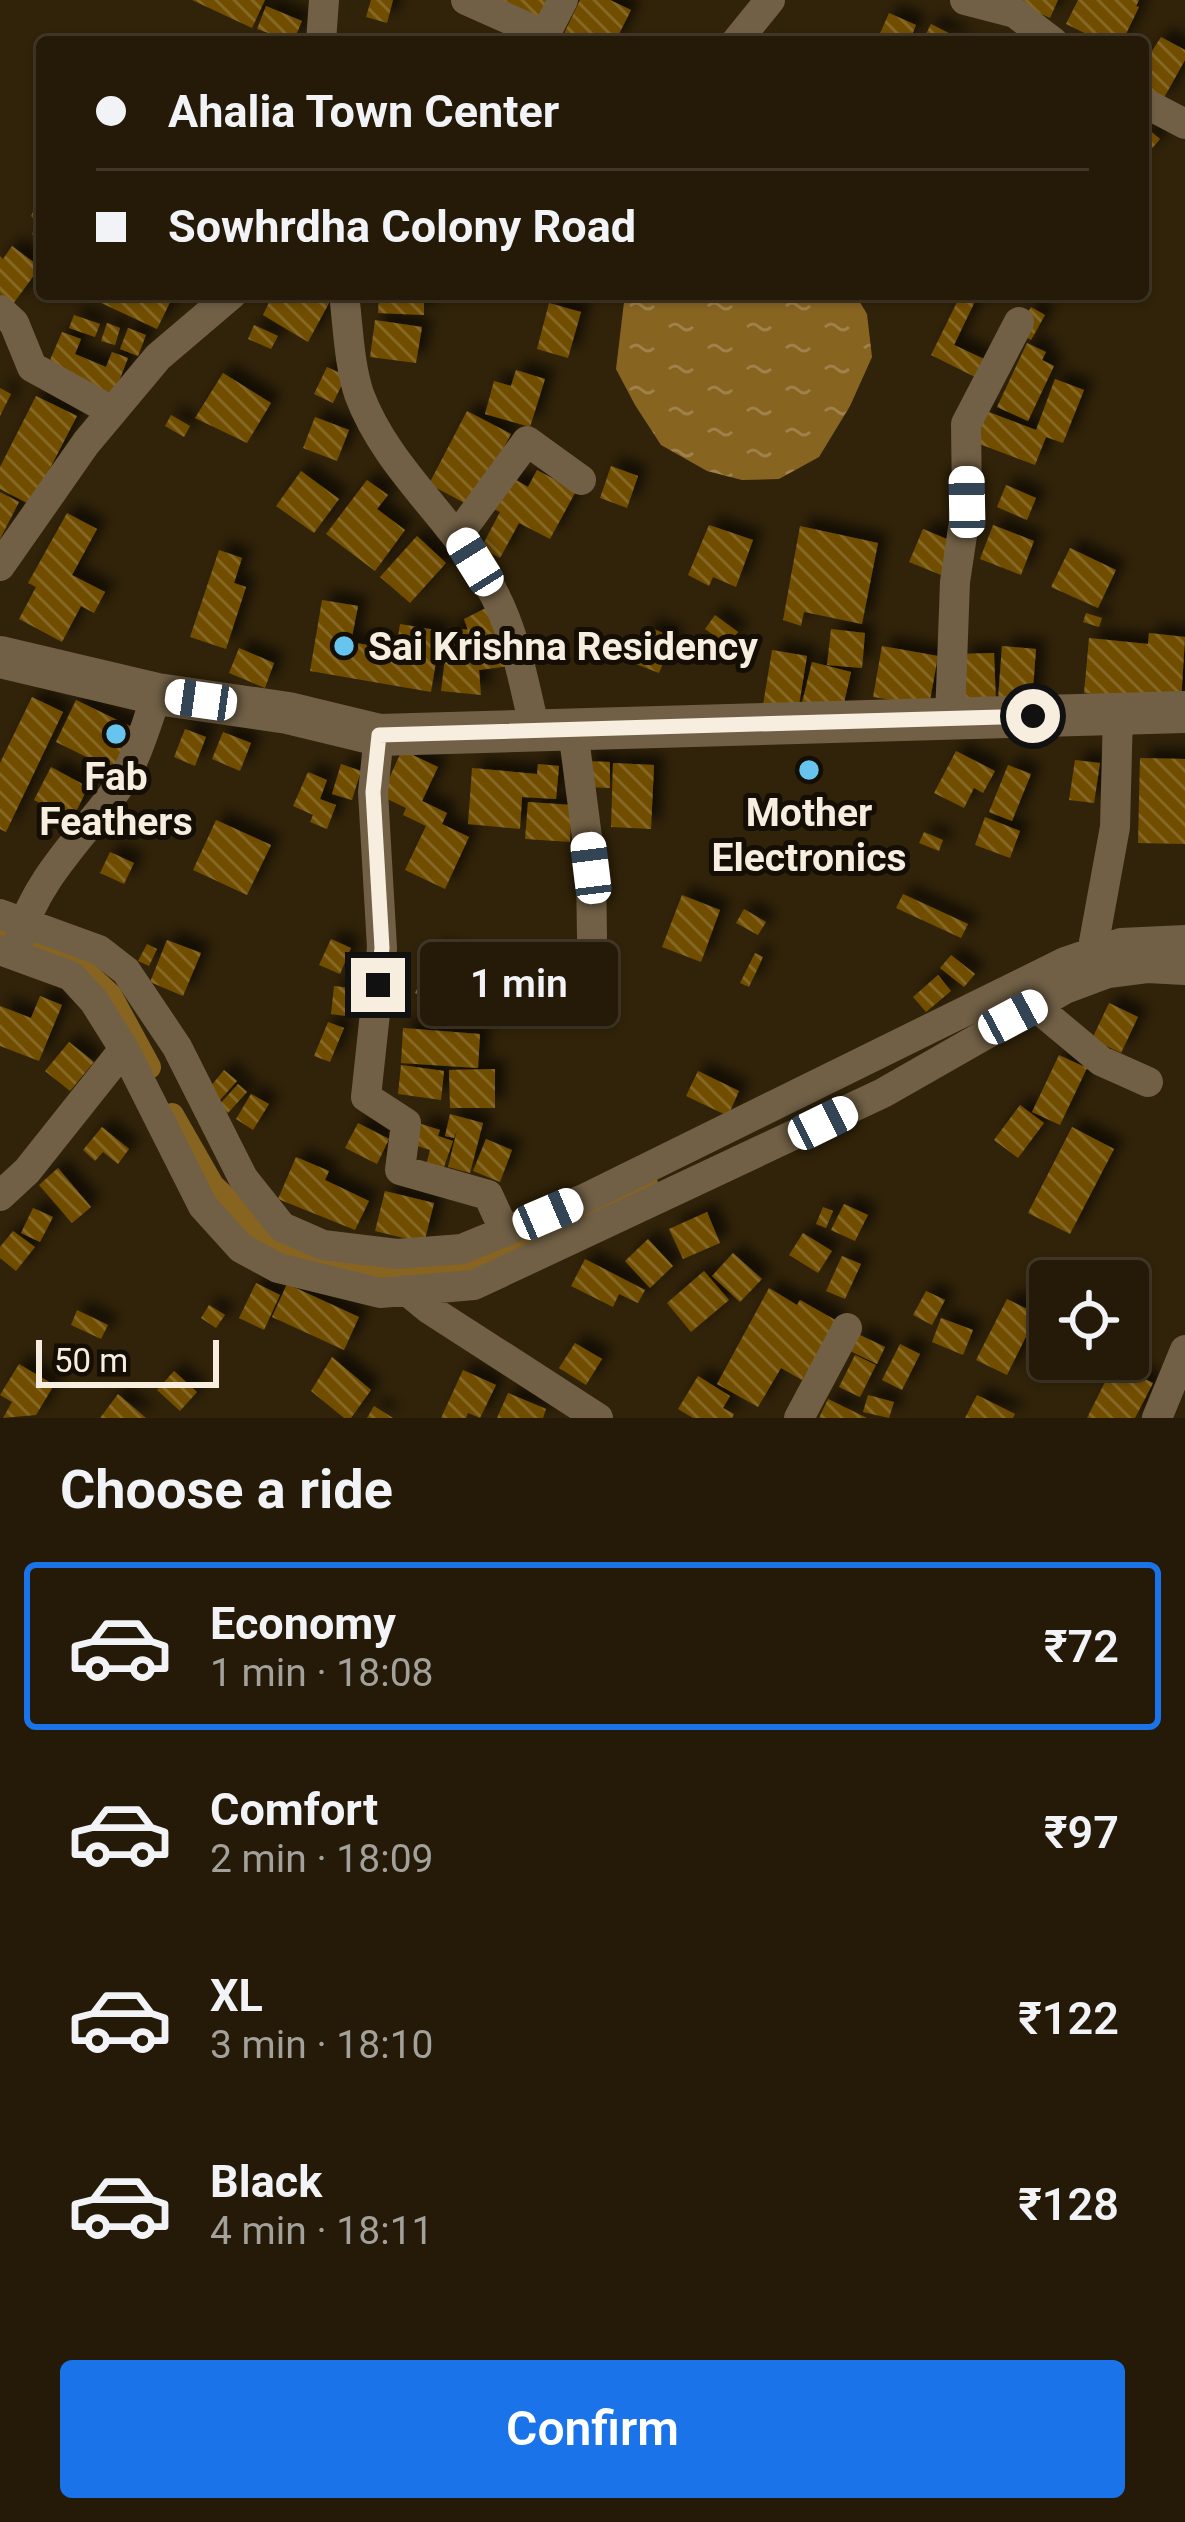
<!DOCTYPE html>
<meta charset="utf-8">
<style>
:root{--surface:#251a07;--page:#312715;--text:#f1f3f6;--muted:#a3a19b;--line:#423828;--accent:#1a73e8}
body{margin:0;font-family:Roboto,sans-serif;background:var(--page);color:var(--text);height:100vh;display:flex;flex-direction:column;font-size:45px;white-space:nowrap}
*{box-sizing:border-box;margin:0}
p{font-size:39px;color:var(--muted)}
.icon{flex:none;width:66px;height:66px;fill:none;stroke:currentColor;stroke-width:2;stroke-linecap:round;stroke-linejoin:round}
.map{position:relative;height:1418px;overflow:hidden}
.panel{display:flex;flex-direction:column;background:var(--surface);flex:1}
.panel>*{flex:none}
.hud{position:absolute;left:36px;top:36px;width:1113px;height:264px;border-radius:12px;box-shadow:0 3px 9px #0004,0 0 0 3px var(--line);display:grid;align-content:center;height:264px;padding:0 60px;background:var(--surface)}
.controls{position:absolute;left:1029px;top:1260px;display:grid;gap:24px}
.controls a{display:grid;place-items:center;width:120px;height:120px;border-radius:12px;background:var(--surface);box-shadow:0 3px 9px #0004,0 0 0 3px var(--line);font-size:60px}
.scale{position:absolute;left:36px;bottom:30px;width:183px;box-sizing:border-box;padding-left:12px;border:6px solid #f8eedf;border-top:0;font-size:33px;line-height:42px;white-space:nowrap;color:#f8eedf;-webkit-text-stroke:9px #140e04;paint-order:stroke}
.end{position:absolute;width:54px;height:54px;margin:-27px;border:15px solid #f8eedf;background:#111;box-shadow:0 0 0 6px #111}
.from{border-radius:50%}
.bubble{position:absolute;height:84px;border-radius:12px;background:var(--surface);box-shadow:0 3px 9px #0004,0 0 0 3px var(--line);font-size:39px;font-weight:600;line-height:84px;text-align:center}
.car{position:absolute;width:36px;height:72px;margin:-36px -18px;border-radius:15px;box-shadow:0 0 9px 3px #0007;background:linear-gradient(#fff 24%,#345 0 40%,#fff 0 76%,#345 0 86%,#fff 0)}
.hud b{display:flex;align-items:center;gap:42px;height:114px;font-size:45px}
.hud b+b{border-top:3px solid var(--line)}
.hud i{width:30px;height:30px;background:var(--text)}
ul{padding:0;list-style:none}
li{display:flex;align-items:center;gap:36px;height:168px;margin:0 24px 18px;padding:0 36px;border:6px solid transparent;border-radius:12px}
li div{flex:1}
li b{display:block;font-size:45px}
li em{font-style:normal;font-weight:600}
li.active{border-color:var(--accent)}
li>.icon{width:108px;height:108px;stroke-width:1.5}
h2{padding:0 60px;font-size:54px;line-height:144px}
.action{display:flex;gap:24px;margin-top:auto;padding:24px 60px}
.action a{flex:1;height:138px;border-radius:12px;background:var(--accent);color:#fff;font-size:48px;font-weight:600;line-height:138px;text-align:center}
.map>svg:first-child{display:block}
.water{fill:url(#water-ripples)}
.lines{fill:none;stroke-linecap:round;stroke-linejoin:round}
.canal{stroke:#886421;stroke-width:24}
.building{fill:url(#building-back-hatch);filter:url(#shadow)}
.street{stroke:#716046;stroke-width:30}
.secondary{stroke:#716046;stroke-width:42}
.route{stroke:#f8eedf;stroke-width:15}
.poi-dot{fill:#66c4ef;stroke:#140e04;stroke-width:4.5}
.labels{text-anchor:middle;stroke-width:10;stroke-linejoin:round;paint-order:stroke}
.poi-label{font-size:39px;font-weight:bold;fill:#f8eedf;stroke:#140e04}
</style>
<div class="map">
<svg width="1185" height="1418" viewBox="0 0 1185 1418">
<defs>
<pattern id="water-ripples" width="26" height="14" patternUnits="userSpaceOnUse" patternTransform="scale(3)"><rect width="26" height="14" fill="#886421"/><path d="M2 4q2-2 4 0t4 0M15 11q2-2 4 0t4 0" fill="none" stroke="#9f824b"/></pattern>
<pattern id="building-back-hatch" width="6" height="6" patternUnits="userSpaceOnUse" patternTransform="scale(3)"><rect width="6" height="6" fill="#714e00"/><path d="M-1 5l2 2M0 0l6 6M5-1l2 2" fill="none" stroke="#866825"/></pattern>
<filter id="shadow"><feDropShadow dx="10" dy="-10" stdDeviation="6" flood-color="#0009"/></filter>
</defs>
<rect width="100%" height="100%" fill="#312309"/>
<path class="water" d="M625 294H855L867 314 872 357 850 406 819 457 779 479 742 480 707 471 661 445 635 405 616 369Z"/>
<g class="lines">
<path class="canal" d="M0 931 70 958 110 995 149 1067
M172 1115 212 1185 283 1254 344 1270 443 1276 495 1258 646 1184"/>
</g>
<path class="building" d="M192 0H265L252 28Z
M371 0H393L387 23 366 17Z
M495 0H554L545 22Z
M580 0H610L631 10 615 42H560Z
M1010 0H1058L1050 18Z
M1078 0H1139L1136 6 1139 7 1122 42H1103L1066 24Z
M266 6 302 21 293 42 257 29Z
M889 13 916 25 909 42 878 38Z
M931 24 966 42H922Z
M1161 37 1185 50V60L1161 103 1143 93V65Z
M1143 125 1160 139 1143 159Z
M42 194V242L32 234 38 223 31 216Z
M12 246 40 267 13 304 0 294V256L3 259Z
M100 294H174L157 329 97 301Z
M273 294H327L329 303 308 342 263 315Z
M379 294H419V302H424V315L378 313Z
M961 294 978 295 954 345 984 359 975 377 931 355Z
M549 303 581 312 568 358 537 349Z
M1031 307 1045 315 1031 340 1017 332Z
M74 315 100 324 95 337 69 328Z
M375 320 422 327 416 363 370 357Z
M107 323 120 328 115 345 101 341Z
M254 325 278 336 271 349 248 339Z
M128 328 146 335 138 356 120 349Z
M62 332 81 339 75 354 106 367 112 352 128 358 114 394 47 367Z
M1027 343 1046 352 1042 360 1054 366 1028 421 997 407Z
M327 367 346 376 333 403 314 394Z
M516 370 545 379 530 427 485 414 494 381 511 386Z
M223 373 271 403 247 443 195 418Z
M1055 379 1084 390 1063 443 1046 437 1035 465 974 442 986 411 1036 430Z
M0 388 11 394 0 416Z
M36 396 77 416 31 505 0 489V467Z
M467 411 511 434 472 507 429 484Z
M171 415 190 426 184 437 165 426Z
M315 417 349 430 337 461 303 448Z
M611 466 638 476 627 508 600 498Z
M537 470 576 491 550 539 519 523 500 558 481 548 500 512 494 509 511 477 528 487Z
M301 471 339 499 314 533 276 506Z
M367 480 388 495 377 509 405 530 375 571 326 534Z
M1006 485 1036 498 1027 520 997 507Z
M0 492 19 502 0 539Z
M67 513 97 529 72 575 105 592 94 613 81 606 62 642 19 619 36 587 28 583Z
M709 525 753 540 736 587 713 577 709 586 688 575Z
M993 525 1034 541 1021 575 980 559Z
M800 526 878 543 862 624 804 612 801 626 783 620Z
M923 529 954 542 941 575 909 562Z
M417 536 446 563 410 603 380 577Z
M1070 548 1116 570 1098 608 1051 587Z
M219 550 242 558 234 583 246 587 226 649 190 637Z
M322 600 358 606 351 642 396 650 400 624 441 631 431 692 310 671Z
M488 607 510 666 479 670 481 695 441 691 449 627 468 630 464 619Z
M1086 613 1102 618 1099 627 1083 622Z
M715 615 738 632 729 646 705 629Z
M648 627 674 637 659 673 633 663Z
M831 629 865 633 862 668 827 665Z
M1149 633 1185 637 1181 703 1084 693 1089 638 1148 644Z
M882 646 938 656 929 706 873 697Z
M1002 646 1036 649 1032 702 998 700Z
M239 648 274 663 265 688 229 673Z
M772 650 807 656 798 711 763 705Z
M994 653 996 703 966 702 960 654Z
M812 662 851 672 841 716 801 707Z
M32 697 63 712 6 832 0 829V763Z
M76 700 138 730 117 772 56 742Z
M185 729 206 737 195 766 174 757Z
M223 732 251 743 240 771 212 759Z
M402 750 438 767 422 801 447 813 442 824 469 837 445 889 405 870 426 826 403 815 406 808 381 796Z
M956 751 995 771 983 793 974 788 964 808 934 793Z
M1140 758 1185 759V844L1138 843Z
M1075 760 1100 763 1094 803 1069 800Z
M583 761 610 762V788L585 787Z
M613 763 654 765 651 829 611 827Z
M341 764 361 771 352 800 332 794Z
M538 764 559 766 556 799 522 797 520 829 468 824 472 768 537 774Z
M1008 765 1031 774 1012 821 989 812Z
M51 767 88 787 72 820 34 800Z
M308 772 327 780 320 799 336 805 327 829 310 822 313 815 293 806Z
M528 802 572 805 570 842 525 839Z
M985 817 1020 831 1010 858 975 845Z
M216 820 271 845 247 895 193 870Z
M924 832 943 840 939 851 919 843Z
M110 852 134 863 124 884 100 873Z
M903 894 968 924 961 938 896 908Z
M682 895 720 910 701 962 662 947Z
M744 909 766 922 758 935 736 923Z
M331 939 351 948 340 974 319 965Z
M167 940 201 953 183 996 150 982Z
M147 944 157 949 149 966 138 961Z
M436 949 462 961 441 1005 415 993Z
M755 953 763 957 749 987 740 983Z
M951 955 975 974 964 987 940 968Z
M938 975 951 991 926 1012 913 997Z
M334 986 365 990 361 1018 331 1014Z
M40 996 62 1005 39 1061 0 1046V1006L31 1018Z
M1109 1003 1138 1017 1121 1053 1092 1039Z
M328 1022 344 1028 330 1062 314 1056Z
M403 1028 480 1034 478 1068 401 1063Z
M69 1042 94 1062 70 1091 45 1071Z
M1059 1055 1087 1068 1060 1125 1032 1112Z
M401 1065 444 1071 441 1100 398 1094Z
M495 1069V1108H450L449 1070Z
M224 1070 237 1081 219 1101 207 1091Z
M698 1071 739 1091 728 1116 686 1096Z
M238 1084 247 1092 228 1113 219 1105Z
M251 1094 269 1104 253 1130 236 1119Z
M1020 1105 1044 1123 1018 1158 994 1140Z
M450 1114 483 1123 470 1173 448 1167 457 1130 454 1138 445 1136Z
M358 1123 389 1139 377 1164 345 1148Z
M421 1124 440 1130 438 1136 453 1141 443 1170 426 1165 430 1150 414 1145Z
M102 1127 129 1149 118 1164 103 1152 95 1161 83 1150Z
M1072 1127 1114 1149 1070 1234 1028 1213Z
M486 1139 512 1150 500 1182 473 1171Z
M296 1157 329 1171 325 1180 369 1201 355 1230 278 1199Z
M58 1168 91 1207 72 1223 39 1185Z
M385 1191 434 1203 424 1243 375 1231Z
M844 1204 868 1215 855 1241 831 1230Z
M823 1207 833 1211 826 1228 816 1224Z
M33 1208 53 1217 40 1242 21 1233Z
M707 1212 720 1243 683 1259 669 1229Z
M13 1231 35 1247 16 1271 0 1258V1247Z
M803 1233 832 1251 818 1273 789 1255Z
M648 1239 673 1266 650 1288 625 1261Z
M733 1253 762 1279 740 1302 712 1276Z
M842 1256 861 1264 845 1299 826 1291Z
M585 1259 645 1290 638 1303 619 1294 613 1307 571 1286Z
M704 1271 729 1300 691 1332 667 1303Z
M256 1283 280 1295 264 1330 239 1318Z
M287 1284 359 1317 344 1350 272 1317Z
M769 1288 797 1305 800 1300 837 1321 802 1380 781 1368 758 1407 717 1384Z
M926 1291 945 1300 932 1325 913 1315Z
M1007 1299 1037 1314 1007 1375 976 1360Z
M209 1305 225 1315 216 1328 201 1318Z
M77 1310 108 1325 101 1339 71 1325Z
M941 1318 973 1330 963 1355 932 1342Z
M858 1334 885 1347 877 1364 850 1351Z
M575 1343 602 1359 586 1385 559 1368Z
M900 1344 920 1354 902 1390 882 1380Z
M855 1355 876 1365 860 1397 839 1387Z
M332 1357 371 1390 351 1418H344L311 1391Z
M19 1364 54 1385 36 1415 3 1418 12 1402 0 1395Z
M1114 1364 1153 1383 1135 1418H1087Z
M463 1370 496 1385 480 1418 468 1413 466 1418H441Z
M174 1371 197 1392 180 1411 157 1390Z
M698 1376 730 1396 723 1408 734 1414 732 1418H693L678 1409Z
M508 1393 546 1409 543 1418H497Z
M118 1394 146 1418H100Z
M868 1395 894 1402 889 1418 863 1412Z
M977 1395 1015 1414 1013 1418H965Z
M828 1399 867 1418H819Z
M374 1406 393 1418H367Z"/>
<g class="lines">
<path class="street" d="M466 0 545 35 563 0
M965 0 1015 13 1053 42
M321 42 324 0
M736 42 770 0
M1143 102 1185 124
M344 294C348 325 349 364 359 394 386 467 450 516 488 583 514 626 524 683 535 731
M0 310 14 323 32 367 112 411
M458 535 527 441 581 480
M0 566 86 443 158 357 232 294
M950 718 955 582 967 502 966 424 1019 322
M573 730 591 868 592 938
M379 735 373 792 382 948 366 1097 406 1123 400 1170 488 1195 505 1232
M0 914 99 950 126 971 177 1047 243 1178 282 1227 323 1245 397 1254 462 1249 584 1199 1065 962 1121 943 1185 940
M20 937C36 879 83 836 117 789 136 762 146 725 157 694
M0 950 71 976 94 1001 124 1049 203 1206 241 1248 278 1268 380 1293 474 1285 883 1093 1065 989 1108 973 1147 968 1185 970
M1092 953 1115 827 1118 713
M1035 1006 1101 1061 1148 1082
M0 1196 27 1171 124 1049
M406 1290 429 1309 598 1418
M799 1418 847 1328
M1157 1418 1185 1350"/>
<path class="secondary" d="M0 657 157 694 288 713 379 735 1185 712"/>
</g>
<g class="lines">
<path class="route" d="M378 985 382 948 373 792 379 735 1033 716"/>
</g>
<g class="poi-dot">
<circle cx="344" cy="646" r="12"/>
<circle cx="116" cy="734" r="12"/>
<circle cx="809" cy="770" r="12"/>
</g>
<g class="labels">
<g class="poi-label">
<text x="368" y="660" text-anchor="start">Sai Krishna Residency</text>
<text x="116" y="790">Fab<tspan x="116" dy="45">Feathers</tspan></text>
<text x="809" y="826">Mother<tspan x="809" dy="45">Electronics</tspan></text>
</g>
</g>
</svg>
<div class="controls">
<a><svg class="icon" aria-label="locate" viewBox="0 0 24 24"><circle cx="12" cy="12" r="6"/><path d="M12 2v4M12 18v4M2 12h4M18 12h4"/></svg></a>
</div>
<div class="scale">50 m</div>
<i class="end from" style="left:1033px;top:716px"></i>
<i class="end" style="left:378px;top:985px"></i>
<div class="bubble" style="left:420px;top:942px;width:198px">1 min</div>
<i class="car" style="left:967px;top:502px;rotate:359deg"></i>
<i class="car" style="left:475px;top:562px;rotate:328deg"></i>
<i class="car" style="left:201px;top:700px;rotate:278deg"></i>
<i class="car" style="left:591px;top:868px;rotate:353deg"></i>
<i class="car" style="left:1013px;top:1017px;rotate:62deg"></i>
<i class="car" style="left:823px;top:1123px;rotate:64deg"></i>
<i class="car" style="left:548px;top:1214px;rotate:67deg"></i>
<div class="hud">
<b><i class="from"></i>Ahalia Town Center</b>
<b><i></i>Sowhrdha Colony Road</b>
</div>
</div>
<section class="panel">
<h2>Choose a ride</h2>
<ul>
<li class="active"><svg class="icon" aria-label="car" viewBox="0 0 24 24"><path d="M5 17H2v-5l4-1 3-4h7l3 4 3 1v5h-3M9 17h6M6 11h13"/><circle cx="7" cy="17" r="2"/><circle cx="17" cy="17" r="2"/></svg><div><b>Economy</b><p>1 min · 18:08</p></div><em>₹72</em></li>
<li><svg class="icon" aria-label="car" viewBox="0 0 24 24"><path d="M5 17H2v-5l4-1 3-4h7l3 4 3 1v5h-3M9 17h6M6 11h13"/><circle cx="7" cy="17" r="2"/><circle cx="17" cy="17" r="2"/></svg><div><b>Comfort</b><p>2 min · 18:09</p></div><em>₹97</em></li>
<li><svg class="icon" aria-label="car" viewBox="0 0 24 24"><path d="M5 17H2v-5l4-1 3-4h7l3 4 3 1v5h-3M9 17h6M6 11h13"/><circle cx="7" cy="17" r="2"/><circle cx="17" cy="17" r="2"/></svg><div><b>XL</b><p>3 min · 18:10</p></div><em>₹122</em></li>
<li><svg class="icon" aria-label="car" viewBox="0 0 24 24"><path d="M5 17H2v-5l4-1 3-4h7l3 4 3 1v5h-3M9 17h6M6 11h13"/><circle cx="7" cy="17" r="2"/><circle cx="17" cy="17" r="2"/></svg><div><b>Black</b><p>4 min · 18:11</p></div><em>₹128</em></li>
</ul>
<div class="action"><a>Confirm</a></div>
</section>
